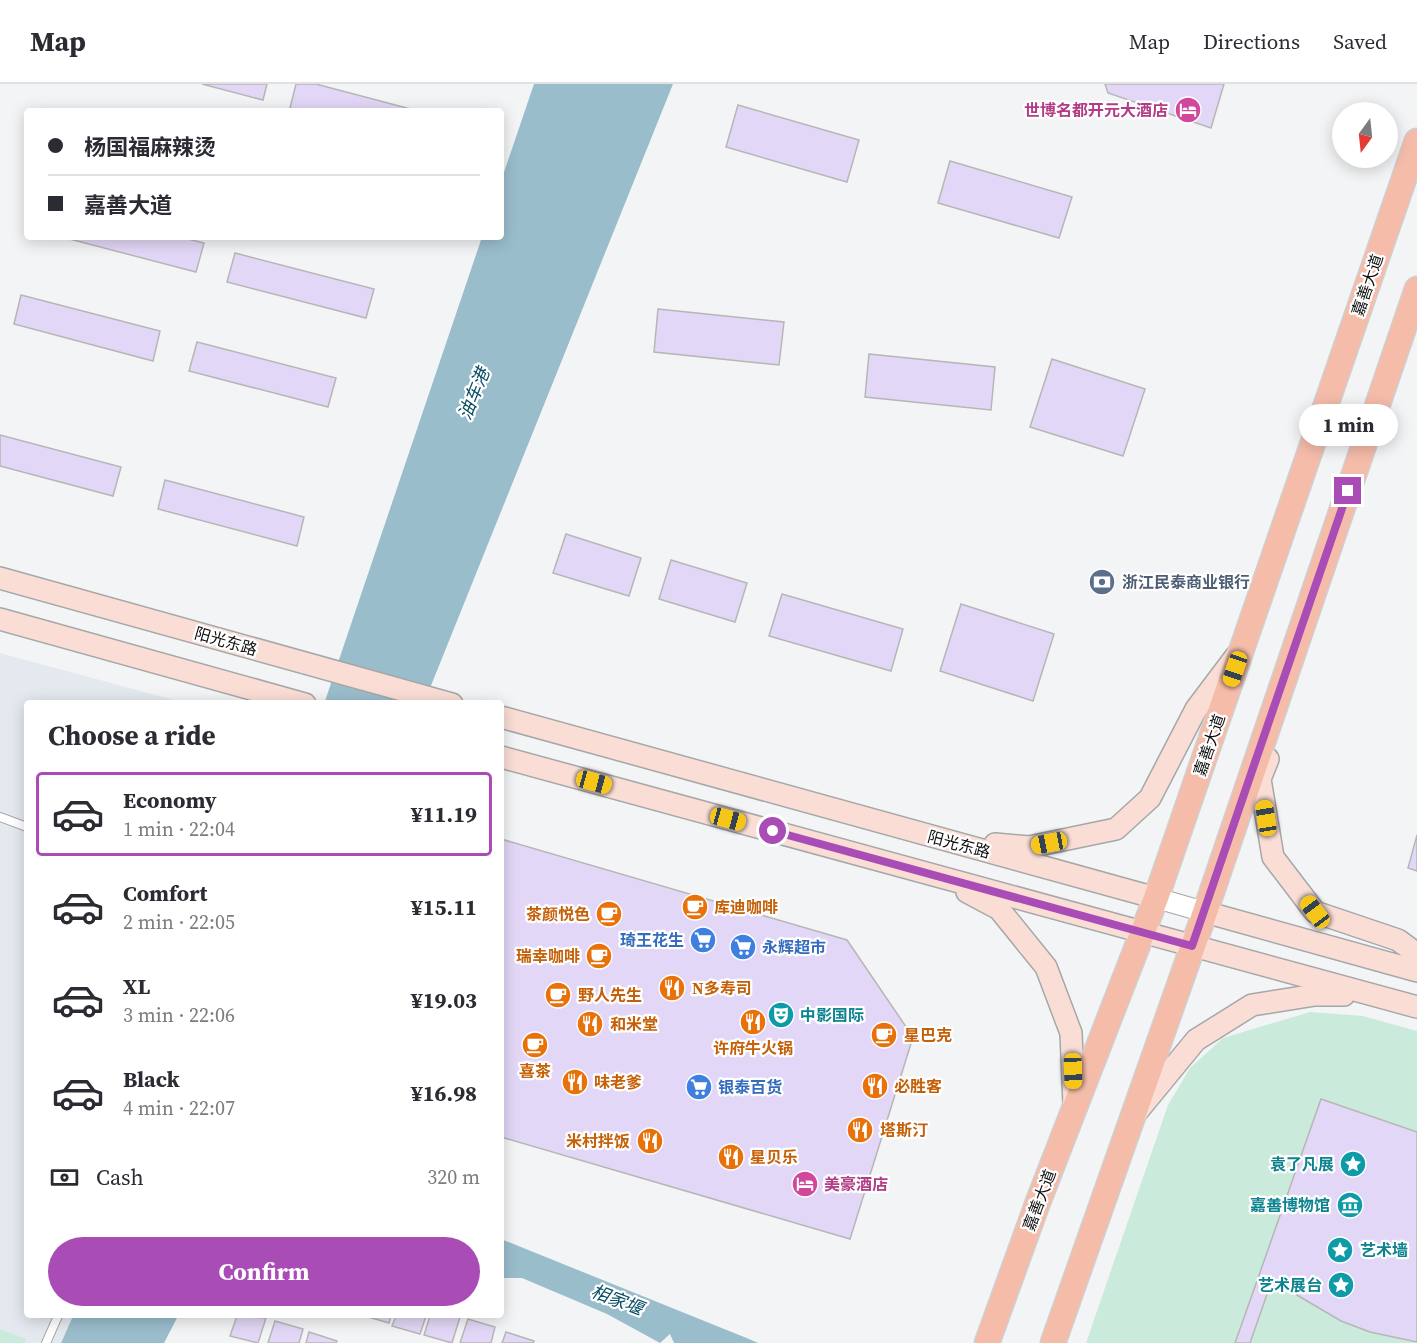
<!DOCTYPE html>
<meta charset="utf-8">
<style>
:root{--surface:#fff;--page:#f2f2f3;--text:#2b2b33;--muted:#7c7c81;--line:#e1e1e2;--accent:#a94cb5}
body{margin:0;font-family:"Source Serif 4","Noto Sans SC",serif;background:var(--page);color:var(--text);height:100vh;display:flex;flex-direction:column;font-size:22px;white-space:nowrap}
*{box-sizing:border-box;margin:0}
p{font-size:20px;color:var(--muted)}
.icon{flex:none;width:33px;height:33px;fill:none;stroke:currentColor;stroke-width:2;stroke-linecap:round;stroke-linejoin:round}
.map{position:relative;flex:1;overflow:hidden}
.panel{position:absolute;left:24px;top:616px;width:480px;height:618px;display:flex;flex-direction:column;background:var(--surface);border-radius:6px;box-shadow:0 3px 15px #0003}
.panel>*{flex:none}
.banner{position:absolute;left:24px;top:24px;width:480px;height:132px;border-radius:6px;box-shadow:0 3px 15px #0003;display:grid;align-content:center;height:132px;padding:0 24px;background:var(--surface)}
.needle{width:39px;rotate:195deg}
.tools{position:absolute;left:1332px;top:18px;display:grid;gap:12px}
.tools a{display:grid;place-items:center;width:66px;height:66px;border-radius:50%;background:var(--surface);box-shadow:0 3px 15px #0003;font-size:30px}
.end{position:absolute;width:27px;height:27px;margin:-14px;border:8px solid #a94cb5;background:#fff;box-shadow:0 0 0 3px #fff}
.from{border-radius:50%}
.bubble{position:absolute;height:42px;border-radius:21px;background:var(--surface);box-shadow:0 3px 15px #0003;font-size:20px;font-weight:700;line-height:42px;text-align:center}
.car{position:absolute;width:18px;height:36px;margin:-18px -9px;border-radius:8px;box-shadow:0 0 4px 2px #0007;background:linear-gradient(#f5c518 24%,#345 0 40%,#f5c518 0 76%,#345 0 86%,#f5c518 0)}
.banner b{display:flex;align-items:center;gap:21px;height:57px;font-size:22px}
.banner b+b{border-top:2px solid var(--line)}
.banner i{width:15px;height:15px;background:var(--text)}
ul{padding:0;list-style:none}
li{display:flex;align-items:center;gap:18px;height:84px;margin:0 12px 9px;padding:0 12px;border:3px solid transparent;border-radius:6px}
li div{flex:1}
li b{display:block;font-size:22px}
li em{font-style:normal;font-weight:700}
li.selected{border-color:var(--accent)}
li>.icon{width:54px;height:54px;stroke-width:1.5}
h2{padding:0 24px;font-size:27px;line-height:72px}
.pay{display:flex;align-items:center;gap:15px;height:66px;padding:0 24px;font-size:22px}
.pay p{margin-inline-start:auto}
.primary-button{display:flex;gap:12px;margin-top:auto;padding:12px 24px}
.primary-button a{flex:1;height:69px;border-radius:36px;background:var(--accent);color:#fff;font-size:24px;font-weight:700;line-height:69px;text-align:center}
header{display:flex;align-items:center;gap:36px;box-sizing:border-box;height:84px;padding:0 30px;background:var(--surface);border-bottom:2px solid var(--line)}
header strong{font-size:28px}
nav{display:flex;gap:33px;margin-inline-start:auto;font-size:21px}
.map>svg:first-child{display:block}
.built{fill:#e4e9f0}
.green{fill:#caebdb}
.water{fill:#9abdcc}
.building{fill:#e2d7f6;stroke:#b7b6b7;stroke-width:1.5}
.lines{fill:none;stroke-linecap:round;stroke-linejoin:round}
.service-casing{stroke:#a6a7a8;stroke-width:10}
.tertiary-casing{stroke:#a6a7a8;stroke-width:22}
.secondary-casing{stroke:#a6a7a8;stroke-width:24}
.primary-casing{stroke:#cfcfcf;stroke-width:27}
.service{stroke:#fff;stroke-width:8}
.tertiary{stroke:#fff;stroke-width:20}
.secondary{stroke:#faded5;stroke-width:21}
.primary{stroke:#f6bcaa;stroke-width:24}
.route{stroke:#a94cb5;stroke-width:8}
.labels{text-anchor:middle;stroke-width:4.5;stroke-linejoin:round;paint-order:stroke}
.hotel-label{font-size:16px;font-weight:bold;fill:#b23c85;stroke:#fff;text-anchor:end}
.street-label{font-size:16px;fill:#0e0e0e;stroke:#fff}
.service-label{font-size:16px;font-weight:bold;fill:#4e5e75;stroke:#fff;text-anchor:start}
.food-label{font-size:16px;font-weight:bold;fill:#c56008;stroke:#fff;text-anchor:start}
.shop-label{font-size:16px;font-weight:bold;fill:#366cbe;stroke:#fff;text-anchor:start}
.culture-label{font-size:16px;font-weight:bold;fill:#0d838f;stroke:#fff;text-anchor:end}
.water-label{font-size:18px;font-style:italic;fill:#084e65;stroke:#fff}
</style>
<header>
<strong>Map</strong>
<nav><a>Map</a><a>Directions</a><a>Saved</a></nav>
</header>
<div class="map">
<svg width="1417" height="1259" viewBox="0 0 1417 1259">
<rect width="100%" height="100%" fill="#f3f4f5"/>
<path class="built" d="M0 569 185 619 27 620V1232H73L61 1259H0Z"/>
<path class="green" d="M1310 928 1363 932 1417 947V1259H1086L1168 1021 1190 984 1223 954Z
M0 1245 26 1255 25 1259H0Z"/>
<path class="water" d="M534 0H673L424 619 324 620 482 153H501V97Z
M501 1155 749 1255 758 1259H674L670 1250 660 1259 607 1230 522 1194H501Z
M73 1232H178L164 1259H61Z"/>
<path class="building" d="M202 0H267L263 16Z
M296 0H316L418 27H300L290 24Z
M1105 0H1224L1211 44 1108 9Z
M738 21 859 56 847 98 726 63Z
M950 77 1072 113 1059 154 938 119Z
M62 153H180L204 159 196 188Z
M235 169 374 205 366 234 227 198Z
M21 211 160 247 153 277 14 240Z
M658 225 784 238 779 281 654 268Z
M197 258 336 294 328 323 189 287Z
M869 270 995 283 991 326 865 313Z
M1052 275 1145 305 1123 372 1030 343Z
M0 351 121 383 113 412 0 382Z
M165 396 304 433 297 462 158 425Z
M566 450 641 474 629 512 553 489Z
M671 476 747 499 735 538 659 515Z
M782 510 903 545 891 587 769 552Z
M961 520 1054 550 1033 617 940 587Z
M1417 751V787L1408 784Z
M501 755 847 856 913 953 850 1155 501 1053Z
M1321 1015 1417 1048V1258L1370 1248 1341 1237 1285 1204 1258 1194Z
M1258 1194 1271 1199 1250 1259H1235Z
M237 1232 266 1234 258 1259 230 1252Z
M365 1232H391L389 1239Z
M396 1232H426L420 1250 392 1242Z
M430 1232 460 1233 452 1259 424 1251Z
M468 1235 495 1243 491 1259H460Z
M275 1237 303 1245 299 1259H268Z
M309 1248 337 1257 336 1259H306Z
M506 1248 534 1257 533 1259H502Z"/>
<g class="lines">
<defs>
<path id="service" d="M0 733 27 743
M46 1259 58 1232"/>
<path id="tertiary" d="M1156 814 1205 828"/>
<path id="secondary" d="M0 494 452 620
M0 535 305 620
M501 633 1156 814
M501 673 1417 923
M1268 675 1260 695 1273 773 1315 828 1398 856 1417 870
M995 760 1029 763 1116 745 1150 714 1196 625 1236 572
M967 808 999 825 1046 883 1071 949 1074 1021
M1205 828 1417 887
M1136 1029 1196 956 1252 921 1315 911H1344"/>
<path id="primary" d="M987 1259 1038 1118 1156 814 1417 57
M1053 1259 1205 828 1417 205"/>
</defs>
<use href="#service" class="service-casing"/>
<use href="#tertiary" class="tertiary-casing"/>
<use href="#secondary" class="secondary-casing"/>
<use href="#primary" class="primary-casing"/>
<use href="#service" class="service"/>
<use href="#tertiary" class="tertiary"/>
<use href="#secondary" class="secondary"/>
<use href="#primary" class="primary"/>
</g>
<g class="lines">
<path class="route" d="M773 747 1192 862 1348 407"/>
</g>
<defs>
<symbol id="hotel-disc" viewBox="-11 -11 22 22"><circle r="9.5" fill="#d1479c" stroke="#fff"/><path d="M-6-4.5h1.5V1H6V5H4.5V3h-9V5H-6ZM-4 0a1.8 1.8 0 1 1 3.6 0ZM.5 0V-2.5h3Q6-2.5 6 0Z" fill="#fff"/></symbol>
<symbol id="bank-disc" viewBox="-11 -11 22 22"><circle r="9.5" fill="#5c6f8a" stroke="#fff"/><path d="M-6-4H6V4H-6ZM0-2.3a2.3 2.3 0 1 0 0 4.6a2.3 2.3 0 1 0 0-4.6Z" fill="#fff"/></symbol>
<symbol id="cafe-disc" viewBox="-11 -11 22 22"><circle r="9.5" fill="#e8710a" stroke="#fff"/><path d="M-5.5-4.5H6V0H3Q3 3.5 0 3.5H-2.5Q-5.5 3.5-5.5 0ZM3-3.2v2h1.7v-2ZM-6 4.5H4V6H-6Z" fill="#fff"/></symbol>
<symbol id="supermarket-disc" viewBox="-11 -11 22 22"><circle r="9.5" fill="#3f7fe0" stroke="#fff"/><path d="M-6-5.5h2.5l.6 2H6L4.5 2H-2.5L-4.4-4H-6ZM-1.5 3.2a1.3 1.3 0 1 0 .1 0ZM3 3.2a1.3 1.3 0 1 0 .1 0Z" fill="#fff"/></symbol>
<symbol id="restaurant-disc" viewBox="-11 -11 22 22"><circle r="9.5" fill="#e8710a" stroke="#fff"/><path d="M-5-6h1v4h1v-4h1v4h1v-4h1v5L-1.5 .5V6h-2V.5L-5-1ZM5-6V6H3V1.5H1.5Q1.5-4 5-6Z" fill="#fff"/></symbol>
<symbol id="theatre-disc" viewBox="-11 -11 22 22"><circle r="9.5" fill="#0f9aa8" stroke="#fff"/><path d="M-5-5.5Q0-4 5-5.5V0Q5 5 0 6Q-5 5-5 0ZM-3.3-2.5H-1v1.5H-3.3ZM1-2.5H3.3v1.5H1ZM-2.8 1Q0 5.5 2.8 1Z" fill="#fff"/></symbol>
<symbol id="sight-disc" viewBox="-11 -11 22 22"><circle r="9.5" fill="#0f9aa8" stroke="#fff"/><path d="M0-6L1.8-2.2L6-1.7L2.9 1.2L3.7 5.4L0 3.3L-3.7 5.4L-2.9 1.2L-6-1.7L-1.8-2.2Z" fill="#fff"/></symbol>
<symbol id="museum-disc" viewBox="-11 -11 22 22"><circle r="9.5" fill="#0f9aa8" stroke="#fff"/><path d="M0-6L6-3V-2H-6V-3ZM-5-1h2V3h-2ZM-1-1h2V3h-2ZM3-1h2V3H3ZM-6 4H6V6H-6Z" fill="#fff"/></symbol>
</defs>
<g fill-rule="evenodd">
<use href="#hotel-disc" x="1173" y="11" width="30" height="30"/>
<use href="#bank-disc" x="1087" y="483" width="30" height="30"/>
<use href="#cafe-disc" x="680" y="808" width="30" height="30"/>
<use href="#cafe-disc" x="594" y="815" width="30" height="30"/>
<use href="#supermarket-disc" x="688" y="841" width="30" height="30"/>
<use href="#supermarket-disc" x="728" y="848" width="30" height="30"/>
<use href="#cafe-disc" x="584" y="857" width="30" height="30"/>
<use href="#restaurant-disc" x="657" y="889" width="30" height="30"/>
<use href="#cafe-disc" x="543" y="896" width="30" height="30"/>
<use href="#theatre-disc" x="766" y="916" width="30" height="30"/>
<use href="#restaurant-disc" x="738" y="923" width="30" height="30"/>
<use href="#restaurant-disc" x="575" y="925" width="30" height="30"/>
<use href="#cafe-disc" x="869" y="936" width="30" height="30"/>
<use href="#cafe-disc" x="520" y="946" width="30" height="30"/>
<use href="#restaurant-disc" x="560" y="983" width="30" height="30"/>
<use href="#restaurant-disc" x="860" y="987" width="30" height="30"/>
<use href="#supermarket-disc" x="684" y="988" width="30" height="30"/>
<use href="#restaurant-disc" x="845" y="1031" width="30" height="30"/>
<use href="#restaurant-disc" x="635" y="1042" width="30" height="30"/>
<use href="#restaurant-disc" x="716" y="1058" width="30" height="30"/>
<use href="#sight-disc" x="1338" y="1065" width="30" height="30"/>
<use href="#hotel-disc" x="790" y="1085" width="30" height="30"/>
<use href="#museum-disc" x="1335" y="1106" width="30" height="30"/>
<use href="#sight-disc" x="1325" y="1151" width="30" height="30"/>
<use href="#sight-disc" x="1326" y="1186" width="30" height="30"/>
</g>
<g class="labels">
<g class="hotel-label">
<text x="1168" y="32">世博名都开元大酒店</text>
<text x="824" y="1106" text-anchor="start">美豪酒店</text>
</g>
<g class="street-label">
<text transform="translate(1367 201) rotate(-71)" y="6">嘉善大道</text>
<text transform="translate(226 557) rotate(16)" y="6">阳光东路</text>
<text transform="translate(1209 661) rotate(-71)" y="6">嘉善大道</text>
<text transform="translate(959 760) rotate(15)" y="6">阳光东路</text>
<text transform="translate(1039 1116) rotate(-69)" y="6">嘉善大道</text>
</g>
<g class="service-label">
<text x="1122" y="504">浙江民泰商业银行</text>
</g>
<g class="food-label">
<text x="714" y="829">库迪咖啡</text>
<text x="590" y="836" text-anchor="end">茶颜悦色</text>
<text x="580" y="878" text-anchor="end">瑞幸咖啡</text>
<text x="692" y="910">N多寿司</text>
<text x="578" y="917">野人先生</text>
<text x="610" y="946">和米堂</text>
<text x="904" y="957">星巴克</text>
<text x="753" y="970" text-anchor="middle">许府牛火锅</text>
<text x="535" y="993" text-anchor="middle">喜茶</text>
<text x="594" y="1004">味老爹</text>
<text x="894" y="1008">必胜客</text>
<text x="880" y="1052">塔斯汀</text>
<text x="630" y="1063" text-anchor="end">米村拌饭</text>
<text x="750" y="1079">星贝乐</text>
</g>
<g class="shop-label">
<text x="684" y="862" text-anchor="end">琦王花生</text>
<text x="762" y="869">永辉超市</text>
<text x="718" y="1009">银泰百货</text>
</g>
<g class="culture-label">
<text x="800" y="937" text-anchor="start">中影国际</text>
<text x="1334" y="1086">袁了凡展</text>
<text x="1330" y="1127">嘉善博物馆</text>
<text x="1360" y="1172" text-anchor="start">艺术墙</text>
<text x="1322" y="1207">艺术展台</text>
</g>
<g class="water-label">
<text transform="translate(474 310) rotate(-68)" y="6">油车港</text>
<text transform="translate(617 1216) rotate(21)" y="6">相家堰</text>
</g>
</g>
</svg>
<div class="tools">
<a><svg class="needle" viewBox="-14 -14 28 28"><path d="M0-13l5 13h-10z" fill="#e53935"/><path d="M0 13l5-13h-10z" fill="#7c7c81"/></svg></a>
</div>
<i class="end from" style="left:773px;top:747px"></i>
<i class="end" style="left:1348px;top:407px"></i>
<div class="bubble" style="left:1299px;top:320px;width:99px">1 min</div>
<i class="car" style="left:1235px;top:585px;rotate:199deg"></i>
<i class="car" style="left:594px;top:698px;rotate:105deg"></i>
<i class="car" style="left:1266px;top:734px;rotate:351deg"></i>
<i class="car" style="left:728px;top:735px;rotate:105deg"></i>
<i class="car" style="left:1049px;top:759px;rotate:259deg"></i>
<i class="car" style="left:1315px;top:828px;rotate:323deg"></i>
<i class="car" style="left:1073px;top:987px;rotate:178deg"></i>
<div class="banner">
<b><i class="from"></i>杨国福麻辣烫</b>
<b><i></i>嘉善大道</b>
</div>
<section class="panel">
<h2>Choose a ride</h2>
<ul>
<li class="selected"><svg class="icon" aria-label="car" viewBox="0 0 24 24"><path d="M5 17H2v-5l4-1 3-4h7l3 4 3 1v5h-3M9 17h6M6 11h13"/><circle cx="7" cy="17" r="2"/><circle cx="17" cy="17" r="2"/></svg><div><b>Economy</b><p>1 min · 22:04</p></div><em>¥11.19</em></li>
<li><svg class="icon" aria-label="car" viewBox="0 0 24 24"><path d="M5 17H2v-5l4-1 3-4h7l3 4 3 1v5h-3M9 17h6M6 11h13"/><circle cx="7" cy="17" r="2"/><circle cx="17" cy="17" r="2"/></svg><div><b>Comfort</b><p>2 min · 22:05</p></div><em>¥15.11</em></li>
<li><svg class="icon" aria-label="car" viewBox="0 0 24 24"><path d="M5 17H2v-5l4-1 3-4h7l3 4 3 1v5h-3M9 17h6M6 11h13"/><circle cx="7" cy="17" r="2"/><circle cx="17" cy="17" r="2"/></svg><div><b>XL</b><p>3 min · 22:06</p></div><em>¥19.03</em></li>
<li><svg class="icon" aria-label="car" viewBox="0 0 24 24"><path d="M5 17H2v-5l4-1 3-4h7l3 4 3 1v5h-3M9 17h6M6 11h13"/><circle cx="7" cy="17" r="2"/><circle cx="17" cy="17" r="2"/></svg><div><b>Black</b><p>4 min · 22:07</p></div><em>¥16.98</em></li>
</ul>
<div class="pay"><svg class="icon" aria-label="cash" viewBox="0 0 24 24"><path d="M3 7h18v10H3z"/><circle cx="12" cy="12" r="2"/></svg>Cash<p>320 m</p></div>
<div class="primary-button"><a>Confirm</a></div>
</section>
</div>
